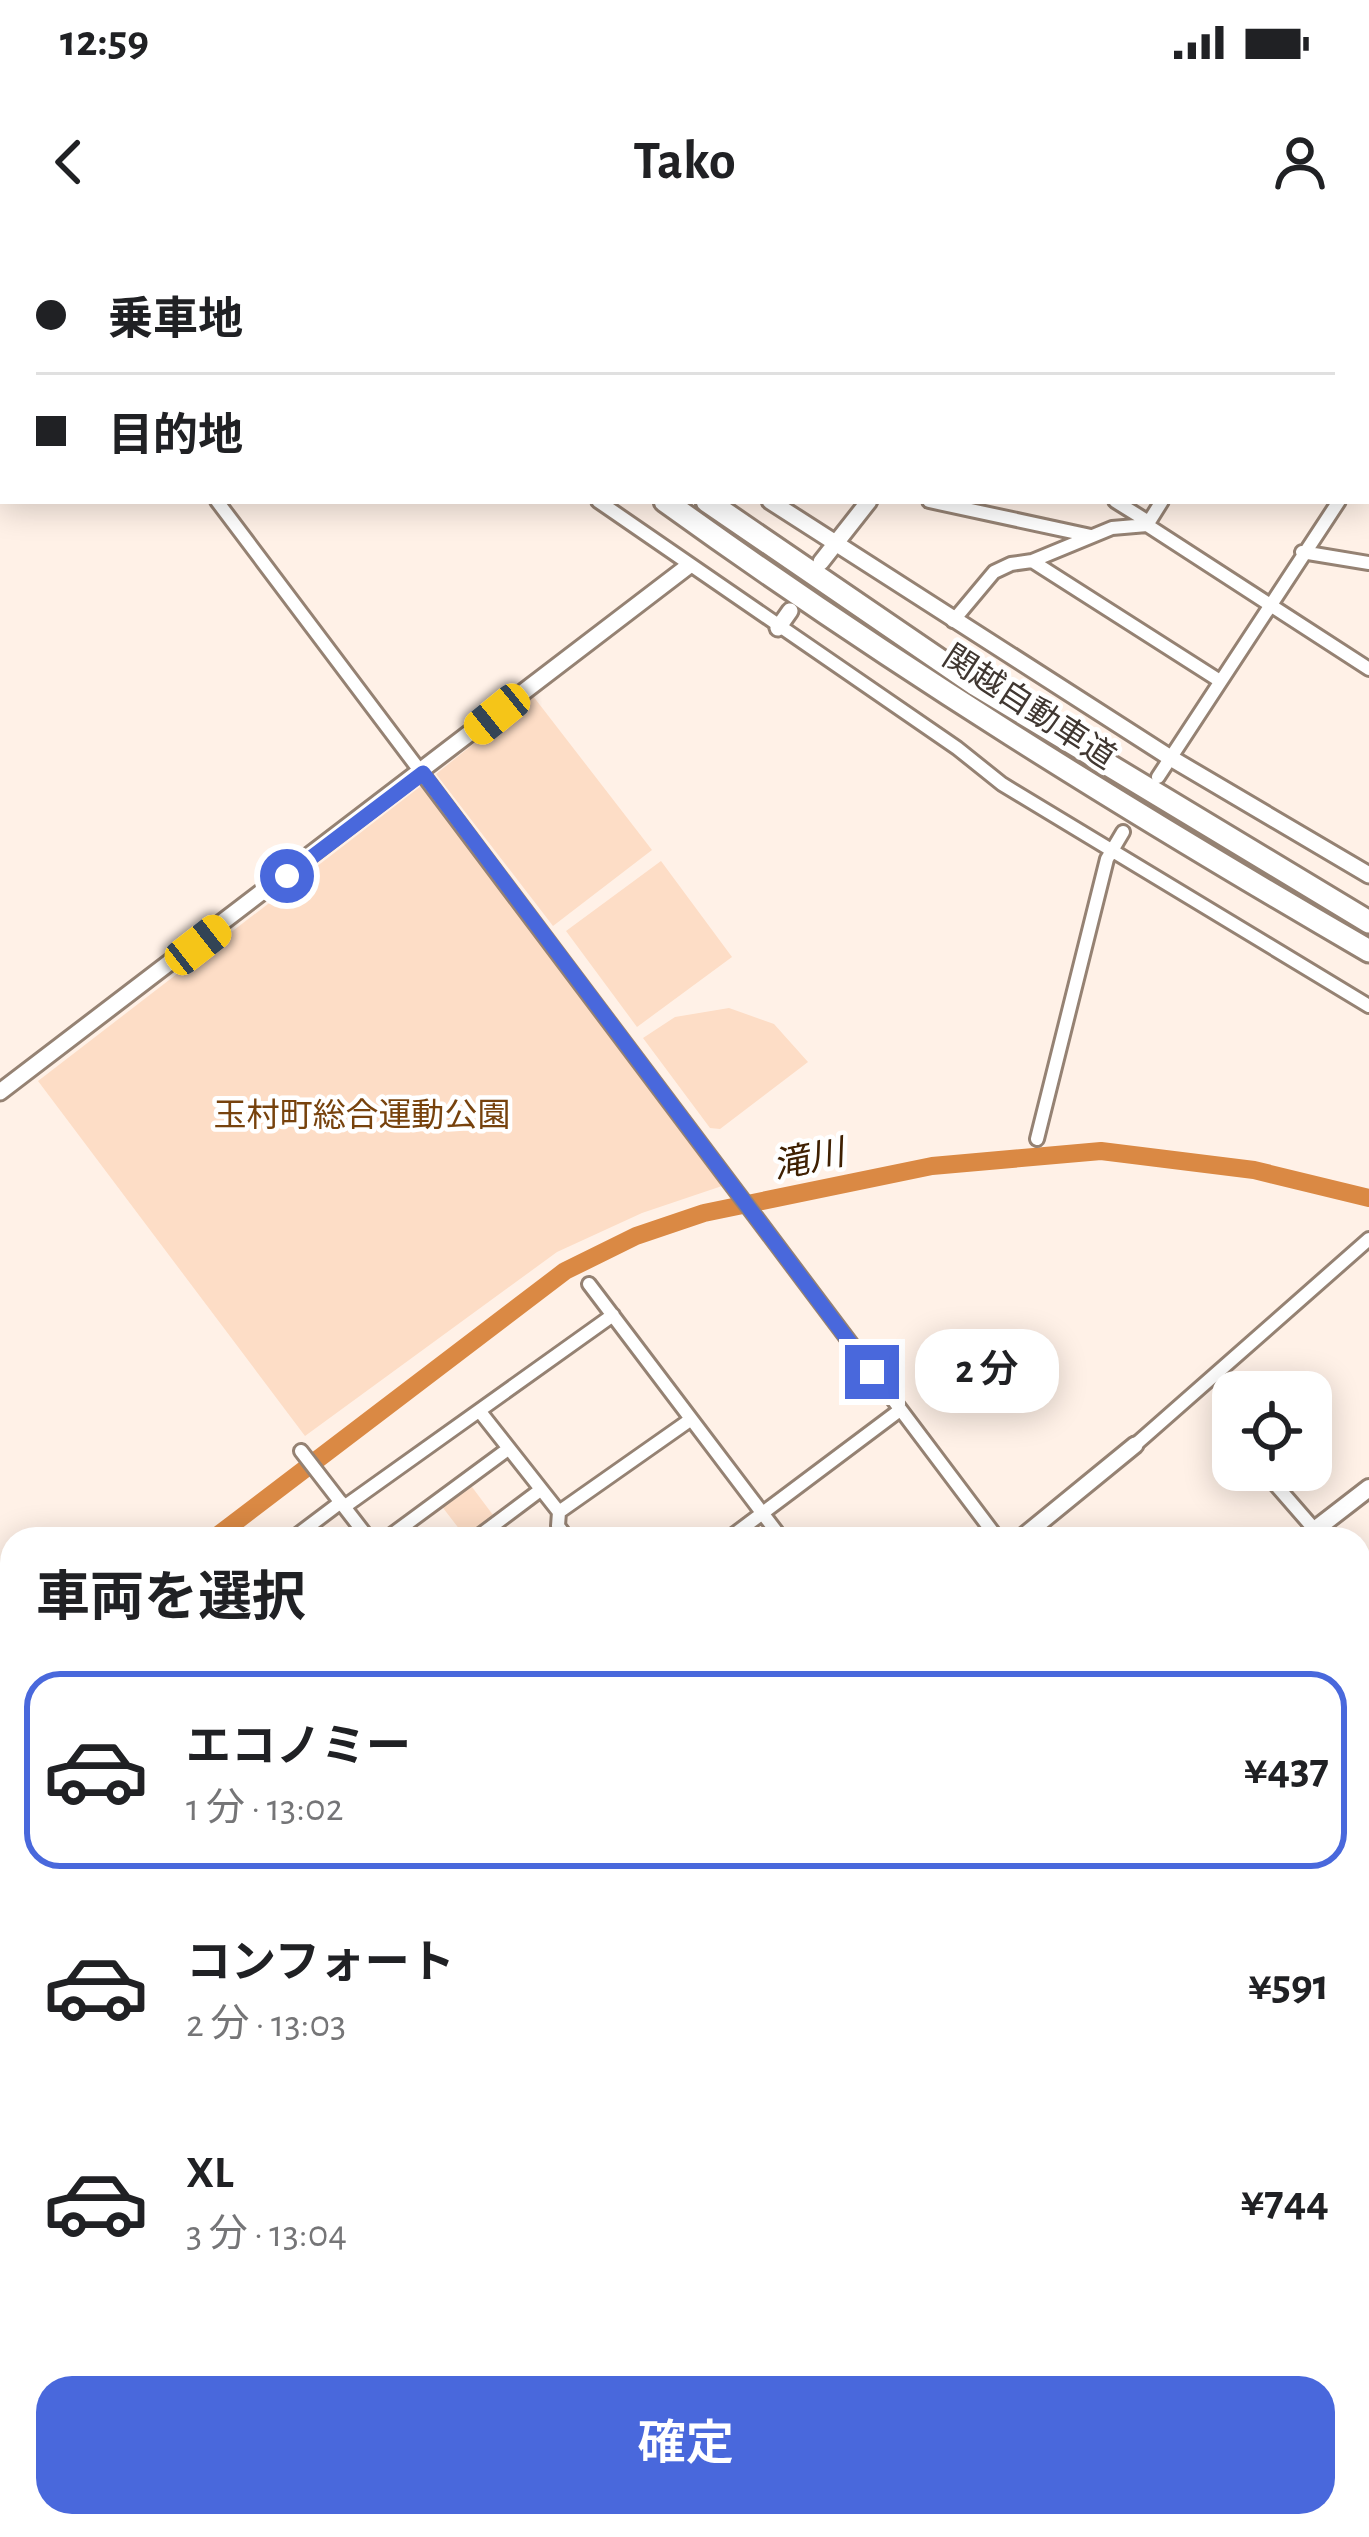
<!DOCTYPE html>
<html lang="ja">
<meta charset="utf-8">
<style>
:root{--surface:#fff;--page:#f6f6f6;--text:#202124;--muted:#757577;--line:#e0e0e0;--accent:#4968dc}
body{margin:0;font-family:"Alegreya Sans","Noto Sans JP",sans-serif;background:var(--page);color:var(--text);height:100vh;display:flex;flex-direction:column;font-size:45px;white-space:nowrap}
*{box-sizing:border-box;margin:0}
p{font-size:39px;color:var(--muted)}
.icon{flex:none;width:66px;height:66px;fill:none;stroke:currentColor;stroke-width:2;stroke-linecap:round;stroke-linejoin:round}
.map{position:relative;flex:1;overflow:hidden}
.details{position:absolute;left:0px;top:1287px;width:1371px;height:1011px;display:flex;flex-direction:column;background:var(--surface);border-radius:36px 36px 0 0;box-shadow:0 6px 30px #0003}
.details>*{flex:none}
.top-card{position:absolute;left:0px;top:0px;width:1371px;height:264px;box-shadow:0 6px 30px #0003;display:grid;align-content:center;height:264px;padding:0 36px;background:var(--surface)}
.fabs{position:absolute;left:1212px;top:1131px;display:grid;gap:24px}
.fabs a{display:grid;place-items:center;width:120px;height:120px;border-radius:24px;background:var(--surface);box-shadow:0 6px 30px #0003;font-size:60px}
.end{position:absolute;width:54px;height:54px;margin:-27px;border:15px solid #4968dc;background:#fff;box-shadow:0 0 0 6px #fff}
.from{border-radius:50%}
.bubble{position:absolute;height:84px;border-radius:36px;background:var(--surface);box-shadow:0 6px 30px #0003;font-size:39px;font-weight:600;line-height:84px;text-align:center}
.car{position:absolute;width:36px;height:72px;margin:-36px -18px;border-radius:15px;box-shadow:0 0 9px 3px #0007;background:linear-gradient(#f5c518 24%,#345 0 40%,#f5c518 0 76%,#345 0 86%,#f5c518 0)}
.top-card b{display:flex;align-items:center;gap:42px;height:114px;font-size:45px}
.top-card b+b{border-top:3px solid var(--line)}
.top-card i{width:30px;height:30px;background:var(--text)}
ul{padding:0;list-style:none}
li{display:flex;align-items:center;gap:36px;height:198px;margin:0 24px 18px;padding:0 12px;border:6px solid transparent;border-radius:36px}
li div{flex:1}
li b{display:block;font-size:45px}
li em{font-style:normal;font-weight:600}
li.on{border-color:var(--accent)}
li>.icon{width:108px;height:108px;stroke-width:1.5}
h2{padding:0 36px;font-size:54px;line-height:144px}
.cta{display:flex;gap:24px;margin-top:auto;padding:24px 36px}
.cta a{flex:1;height:138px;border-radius:36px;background:var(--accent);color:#fff;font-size:48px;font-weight:600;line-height:138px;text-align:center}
.status{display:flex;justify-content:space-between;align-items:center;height:84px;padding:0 60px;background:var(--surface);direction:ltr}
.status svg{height:33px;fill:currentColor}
header{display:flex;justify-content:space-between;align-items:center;height:156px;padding:0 36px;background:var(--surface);font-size:54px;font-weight:600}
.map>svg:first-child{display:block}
.green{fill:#fdddc6}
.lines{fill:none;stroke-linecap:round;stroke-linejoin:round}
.stream{stroke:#da8944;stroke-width:3}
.river{stroke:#da8944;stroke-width:18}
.minor-casing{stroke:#958273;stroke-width:18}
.tertiary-casing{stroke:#958273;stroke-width:21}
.secondary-casing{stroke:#958273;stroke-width:22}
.trunk-casing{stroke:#958273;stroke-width:27}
.motorway-casing{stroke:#958273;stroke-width:27}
.minor{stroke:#fff;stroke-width:12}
.tertiary{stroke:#fff;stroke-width:15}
.secondary{stroke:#fff;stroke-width:16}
.trunk{stroke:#fff;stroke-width:21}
.motorway{stroke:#fff;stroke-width:21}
.route{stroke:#4968dc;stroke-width:15}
.labels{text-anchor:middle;stroke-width:9;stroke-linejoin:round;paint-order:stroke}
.street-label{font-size:33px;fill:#403731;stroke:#fff}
.park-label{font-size:33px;fill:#77420d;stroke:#fff}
.water-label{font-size:36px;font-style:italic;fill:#3f2002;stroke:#fff}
</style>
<div class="status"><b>12:59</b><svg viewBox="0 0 49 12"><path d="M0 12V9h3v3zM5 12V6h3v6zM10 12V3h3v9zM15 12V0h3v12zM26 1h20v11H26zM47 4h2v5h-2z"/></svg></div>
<header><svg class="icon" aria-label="back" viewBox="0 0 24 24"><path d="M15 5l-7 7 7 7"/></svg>Tako<svg class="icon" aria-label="person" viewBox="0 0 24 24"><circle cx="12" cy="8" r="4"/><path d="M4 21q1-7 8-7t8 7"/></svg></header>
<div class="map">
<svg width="1369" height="2297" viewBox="0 0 1369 2297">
<rect width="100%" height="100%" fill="#fff1e7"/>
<path class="green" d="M533 456 652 610 553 686 436 534Z
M421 546 722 946 642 973 557 1012 305 1196 38 841Z
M661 621 732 717 637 787 566 691Z
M729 768 774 784 808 822 720 889 710 888 643 798 675 777Z
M469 1243 496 1279 467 1299 440 1264Z
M582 2286H751L759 2297H565Z"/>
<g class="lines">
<path class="stream" d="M4 1456 12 1467
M1359 1950 1369 1942
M1359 2048 1369 2061
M523 2286 529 2297"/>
<path class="river" d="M213 1299 565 1031 636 996 704 973 932 926 1101 911 1254 930 1369 958
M0 1459 12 1450"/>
<defs>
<path id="minor" d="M24 0 26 3
M279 0 283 3
M190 3 194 0
M1143 3 1144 0
M1339 3 1342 0
M1368 221 1369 220
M217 261 998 1299
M598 261 957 508 1002 544 1369 766
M929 261 1091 296
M1115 261 1147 281
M1147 285 1162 261
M1302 312 1369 323
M1032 321 1220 441
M953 381 994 332 1011 324 1032 321 1112 288 1147 285 1369 429
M1158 537 1339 261
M1037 899 1107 619 1123 592
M589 1044 782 1299
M481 1173 559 1272 558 1286 568 1299
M1135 1205 1369 999
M301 1211 369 1299
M1268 1236 1315 1290
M344 1267 613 1075
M559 1272 690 1180
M292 1299 341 1262
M386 1299 508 1209
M475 1299 539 1251
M728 1299 900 1170
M1359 1394 1369 1386
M0 1406 12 1425
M1359 1533 1369 1525
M0 1551 12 1542
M0 1846 12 1837
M0 1920 12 1936
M0 2096 12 2093
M1122 2286 1131 2297
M764 2289 768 2286
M251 2297 267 2286
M913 2297 926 2286"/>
<path id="tertiary" d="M428 0 432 3
M1253 0 1266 3
M1067 3 1069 0
M1368 32H1369
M770 261 1169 517 1369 635
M821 322 869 261
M778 388 790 371
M0 852 687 327
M1020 1299 1135 1205
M481 2286 496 2297"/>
<path id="secondary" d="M1303 1299 1369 1248
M0 2282 12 2273"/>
<path id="trunk" d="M1359 2227 1369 2219
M1359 2245 1369 2237
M1269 2297 1283 2286
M1296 2297 1310 2286"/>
<path id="motorway" d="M336 0 340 3
M373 0 376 3
M665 261C891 424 1128 571 1369 711
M707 261 976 445 1369 682"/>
</defs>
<use href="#minor" class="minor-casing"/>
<use href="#tertiary" class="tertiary-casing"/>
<use href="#secondary" class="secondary-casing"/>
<use href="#trunk" class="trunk-casing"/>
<use href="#motorway" class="motorway-casing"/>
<use href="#minor" class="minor"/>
<use href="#tertiary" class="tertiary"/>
<use href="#secondary" class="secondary"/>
<use href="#trunk" class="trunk"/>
<use href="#motorway" class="motorway"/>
</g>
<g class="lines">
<path class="route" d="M287 636 423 533 872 1132"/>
</g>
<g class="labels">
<g class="street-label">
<text transform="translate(1030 466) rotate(33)" y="12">関越自動車道</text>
</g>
<g class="park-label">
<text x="362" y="886">玉村町総合運動公園</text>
</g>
<g class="water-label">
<text transform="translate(808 918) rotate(-12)" y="13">滝川</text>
</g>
</g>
</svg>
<div class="fabs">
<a><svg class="icon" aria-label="locate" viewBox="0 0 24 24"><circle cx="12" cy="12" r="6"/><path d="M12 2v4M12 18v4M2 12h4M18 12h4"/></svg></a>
</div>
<i class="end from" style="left:287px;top:636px"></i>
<i class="end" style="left:872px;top:1132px"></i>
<div class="bubble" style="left:915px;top:1089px;width:144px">2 分</div>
<i class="car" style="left:497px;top:474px;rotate:231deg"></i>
<i class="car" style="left:198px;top:705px;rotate:52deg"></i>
<div class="top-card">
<b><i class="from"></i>乗車地</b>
<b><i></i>目的地</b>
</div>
<section class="details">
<h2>車両を選択</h2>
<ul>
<li class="on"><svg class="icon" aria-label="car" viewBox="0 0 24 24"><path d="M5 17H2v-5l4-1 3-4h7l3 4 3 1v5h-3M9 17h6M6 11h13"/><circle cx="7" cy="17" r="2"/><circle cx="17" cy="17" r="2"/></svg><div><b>エコノミー</b><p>1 分 · 13:02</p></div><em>¥437</em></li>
<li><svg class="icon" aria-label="car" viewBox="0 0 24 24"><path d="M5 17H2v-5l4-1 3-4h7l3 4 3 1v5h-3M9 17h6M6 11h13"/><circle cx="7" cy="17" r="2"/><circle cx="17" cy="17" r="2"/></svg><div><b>コンフォート</b><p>2 分 · 13:03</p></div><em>¥591</em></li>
<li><svg class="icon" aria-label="car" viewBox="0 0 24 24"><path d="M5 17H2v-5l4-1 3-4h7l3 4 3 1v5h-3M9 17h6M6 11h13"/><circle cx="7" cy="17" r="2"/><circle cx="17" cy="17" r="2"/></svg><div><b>XL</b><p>3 分 · 13:04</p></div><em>¥744</em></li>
</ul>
<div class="cta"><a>確定</a></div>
</section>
</div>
